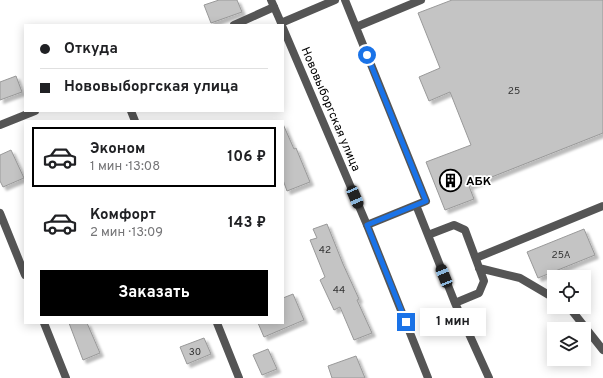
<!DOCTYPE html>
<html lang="ru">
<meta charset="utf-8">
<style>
:root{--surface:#fff;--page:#f2f2f2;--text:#202124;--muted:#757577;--line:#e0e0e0;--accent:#000}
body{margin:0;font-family:Overpass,sans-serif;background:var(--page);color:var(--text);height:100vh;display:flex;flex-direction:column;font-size:15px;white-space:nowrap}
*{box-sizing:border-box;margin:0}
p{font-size:13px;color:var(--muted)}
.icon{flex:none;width:22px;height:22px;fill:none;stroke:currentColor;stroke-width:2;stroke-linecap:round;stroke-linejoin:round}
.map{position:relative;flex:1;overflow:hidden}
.panel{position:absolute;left:24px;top:120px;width:260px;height:204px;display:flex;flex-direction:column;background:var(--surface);border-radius:0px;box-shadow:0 2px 10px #0003}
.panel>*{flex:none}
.hud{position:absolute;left:24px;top:24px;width:260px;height:88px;border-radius:0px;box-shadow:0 2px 10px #0003;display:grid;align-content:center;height:88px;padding:0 16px;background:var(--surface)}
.buttons{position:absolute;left:547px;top:270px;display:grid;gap:8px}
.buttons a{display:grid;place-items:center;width:44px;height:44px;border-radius:0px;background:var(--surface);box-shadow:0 2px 10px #0003;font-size:20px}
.end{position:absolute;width:18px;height:18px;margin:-9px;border:5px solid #1a73e8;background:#fff;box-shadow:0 0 0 2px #fff}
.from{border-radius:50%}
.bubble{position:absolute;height:28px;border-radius:0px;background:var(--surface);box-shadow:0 2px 10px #0003;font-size:13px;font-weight:700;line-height:28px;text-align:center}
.car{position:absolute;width:12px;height:24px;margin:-12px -6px;border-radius:5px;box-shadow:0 0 3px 1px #0007;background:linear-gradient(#222 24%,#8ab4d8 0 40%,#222 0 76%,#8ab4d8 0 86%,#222 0)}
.hud b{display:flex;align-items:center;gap:14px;height:38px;font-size:15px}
.hud b+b{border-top:1px solid var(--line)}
.hud i{width:10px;height:10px;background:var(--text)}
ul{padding:7px 0 0;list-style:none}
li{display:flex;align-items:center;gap:12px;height:60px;margin:0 8px 6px;padding:0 8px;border:2px solid transparent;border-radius:0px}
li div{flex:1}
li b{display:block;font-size:15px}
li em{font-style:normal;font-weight:700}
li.active{border-color:var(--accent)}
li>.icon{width:36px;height:36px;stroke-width:1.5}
.cta{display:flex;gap:8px;margin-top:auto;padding:8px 16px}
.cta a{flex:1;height:46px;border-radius:0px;background:var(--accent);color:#fff;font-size:16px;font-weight:700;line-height:46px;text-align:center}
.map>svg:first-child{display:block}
.building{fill:#c4c4c4;stroke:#999;filter:url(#shadow)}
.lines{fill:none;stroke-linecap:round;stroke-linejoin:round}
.service{stroke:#555;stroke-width:8}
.minor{stroke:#555;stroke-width:8}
.tertiary{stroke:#555;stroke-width:8}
.route{stroke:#1a73e8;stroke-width:5}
.labels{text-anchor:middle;stroke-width:3.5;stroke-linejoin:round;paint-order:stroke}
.number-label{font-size:10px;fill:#313131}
.street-label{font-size:12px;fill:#000;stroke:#fff}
.poi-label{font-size:12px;font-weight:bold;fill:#000;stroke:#fff;text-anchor:start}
</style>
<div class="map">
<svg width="603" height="378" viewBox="0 0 603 378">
<defs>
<filter id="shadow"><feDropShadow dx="3.5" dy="3.5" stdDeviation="1" flood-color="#0004"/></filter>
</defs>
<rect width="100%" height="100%" fill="#fff"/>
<path class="building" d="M219 0H237L242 12 211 23 204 5Z
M452 0H603V133L469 186 474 199 445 210 426 162 471 145 450 92 429 101 419 77 440 68 418 13Z
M16 76 22 92 0 100V82Z
M283 124 294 149 296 148 310 182 287 191 283 180Z
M11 150 24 178 3 187 0 181V155Z
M327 224 343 264 359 299 357 300 372 333 354 340 340 307 334 310 320 280 325 277 310 240 317 238 313 229Z
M584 229 595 255 538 278 527 252Z
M293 294 304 320 264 337 258 323H283V298Z
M69 323H87L100 353 83 360Z
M204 338 211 354 187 364 180 347Z
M268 349 277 369 262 375 253 355Z
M356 356 365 378H332L328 366Z"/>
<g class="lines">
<path class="service" d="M345 0 426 201 367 225
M356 27 421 0
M416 205 455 303 489 378
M428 235 454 225 465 230 484 281 479 293 455 303
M476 258 603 206
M479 268 520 278 554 298
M569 307 603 350"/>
<path class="minor" d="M281 23 335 0
M234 25 274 7
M131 111 135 121
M0 125 35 111
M0 213 25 275
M44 323 66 378
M217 323 239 378"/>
<path class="tertiary" d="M271 0 282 25
M283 28 367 225 428 378"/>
</g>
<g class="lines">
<path class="route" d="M367 55 426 201 367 225 406 322"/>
</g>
<defs>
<symbol id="building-ring" viewBox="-11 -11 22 22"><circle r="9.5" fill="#fff" stroke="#000" stroke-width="1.5"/><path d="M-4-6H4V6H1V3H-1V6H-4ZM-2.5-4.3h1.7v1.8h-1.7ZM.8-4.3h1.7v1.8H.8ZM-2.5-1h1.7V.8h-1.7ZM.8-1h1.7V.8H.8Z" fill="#000"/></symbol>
</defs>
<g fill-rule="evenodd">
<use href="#building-ring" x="438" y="168" width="25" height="25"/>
</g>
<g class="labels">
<g class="number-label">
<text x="514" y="94">25</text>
<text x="325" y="253">42</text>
<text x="561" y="258">25А</text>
<text x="339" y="293">44</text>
<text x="195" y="355">30</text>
</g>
<g class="street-label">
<text transform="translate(331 109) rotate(67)" y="4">Нововыборгская улица</text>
</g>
<g class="poi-label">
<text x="466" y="185">АБК</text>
</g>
</g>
</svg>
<div class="buttons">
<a><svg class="icon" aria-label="locate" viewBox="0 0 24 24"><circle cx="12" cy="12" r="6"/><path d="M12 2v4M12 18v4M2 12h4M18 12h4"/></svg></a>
<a><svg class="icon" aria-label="layers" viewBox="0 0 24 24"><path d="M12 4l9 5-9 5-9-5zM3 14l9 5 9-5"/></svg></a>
</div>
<i class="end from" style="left:367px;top:55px"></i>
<i class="end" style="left:406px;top:322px"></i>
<div class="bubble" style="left:420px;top:308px;width:66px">1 мин</div>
<i class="car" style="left:355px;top:197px;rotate:157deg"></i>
<i class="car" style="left:444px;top:276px;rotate:338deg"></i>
<div class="hud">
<b><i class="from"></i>Откуда</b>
<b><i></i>Нововыборгская улица</b>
</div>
<section class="panel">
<ul>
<li class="active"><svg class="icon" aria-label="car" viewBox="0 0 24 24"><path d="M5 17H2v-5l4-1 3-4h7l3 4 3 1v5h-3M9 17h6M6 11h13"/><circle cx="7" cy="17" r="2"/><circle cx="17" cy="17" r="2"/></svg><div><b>Эконом</b><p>1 мин · 13:08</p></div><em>106 ₽</em></li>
<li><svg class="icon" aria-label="car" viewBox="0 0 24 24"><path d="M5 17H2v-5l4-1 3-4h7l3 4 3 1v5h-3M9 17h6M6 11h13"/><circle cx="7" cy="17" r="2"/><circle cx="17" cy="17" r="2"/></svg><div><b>Комфорт</b><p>2 мин · 13:09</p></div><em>143 ₽</em></li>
</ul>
<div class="cta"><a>Заказать</a></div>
</section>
</div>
